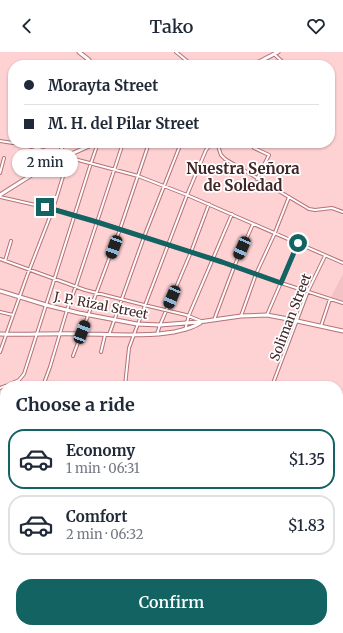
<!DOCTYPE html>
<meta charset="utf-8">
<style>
:root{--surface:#fff;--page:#f2f2f3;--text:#1f2937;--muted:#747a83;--line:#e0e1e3;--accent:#146363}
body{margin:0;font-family:Merriweather,serif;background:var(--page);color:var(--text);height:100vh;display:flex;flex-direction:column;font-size:15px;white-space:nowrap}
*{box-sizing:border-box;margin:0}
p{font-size:13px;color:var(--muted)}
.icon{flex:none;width:22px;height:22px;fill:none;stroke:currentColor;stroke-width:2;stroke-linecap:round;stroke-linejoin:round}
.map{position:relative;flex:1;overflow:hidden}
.side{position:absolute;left:0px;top:329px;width:343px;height:252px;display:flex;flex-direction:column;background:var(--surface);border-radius:16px 16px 0 0;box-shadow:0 1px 3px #0004}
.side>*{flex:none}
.guide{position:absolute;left:8px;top:8px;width:327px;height:88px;border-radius:16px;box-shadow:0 1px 3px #0004;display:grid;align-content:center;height:88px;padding:0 16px;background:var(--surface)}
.end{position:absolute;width:18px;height:18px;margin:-9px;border:5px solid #146363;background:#fff;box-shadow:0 0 0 2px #fff}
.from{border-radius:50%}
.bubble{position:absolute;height:28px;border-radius:14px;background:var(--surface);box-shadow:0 1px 3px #0004;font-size:13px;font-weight:600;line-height:28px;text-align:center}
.car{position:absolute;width:12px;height:24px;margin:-12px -6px;border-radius:5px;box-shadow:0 0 3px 1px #0007;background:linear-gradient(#222 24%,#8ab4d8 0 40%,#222 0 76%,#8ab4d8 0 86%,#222 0)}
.guide b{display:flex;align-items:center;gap:14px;height:38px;font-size:15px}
.guide b+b{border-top:1px solid var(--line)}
.guide i{width:10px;height:10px;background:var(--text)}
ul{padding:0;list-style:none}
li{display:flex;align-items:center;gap:12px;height:60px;margin:0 8px 6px;padding:0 8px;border:2px solid var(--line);border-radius:16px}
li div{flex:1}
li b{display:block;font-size:15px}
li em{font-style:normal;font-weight:600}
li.on{border-color:var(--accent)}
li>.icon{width:36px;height:36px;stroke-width:1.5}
h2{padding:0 16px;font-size:18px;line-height:48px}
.primary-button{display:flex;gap:8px;margin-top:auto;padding:8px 16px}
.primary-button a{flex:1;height:46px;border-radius:16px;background:var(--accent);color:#fff;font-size:16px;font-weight:600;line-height:46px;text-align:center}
header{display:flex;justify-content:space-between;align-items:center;height:52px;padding:0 16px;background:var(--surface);font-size:18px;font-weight:600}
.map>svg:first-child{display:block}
.built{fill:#f3c2c5}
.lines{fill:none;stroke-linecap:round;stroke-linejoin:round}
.street-casing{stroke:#b57277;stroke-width:4}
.secondary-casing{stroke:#b57277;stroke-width:5}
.street{stroke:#fff;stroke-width:2}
.secondary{stroke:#fff;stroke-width:3}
.route{stroke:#146363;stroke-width:5}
.labels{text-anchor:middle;stroke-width:3.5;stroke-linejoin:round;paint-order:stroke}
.street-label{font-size:13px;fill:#412527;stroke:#fff}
.quarter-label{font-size:15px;font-weight:bold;fill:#412527;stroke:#fff}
</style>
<header><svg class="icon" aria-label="back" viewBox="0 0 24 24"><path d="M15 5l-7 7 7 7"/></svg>Tako<svg class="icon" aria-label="heart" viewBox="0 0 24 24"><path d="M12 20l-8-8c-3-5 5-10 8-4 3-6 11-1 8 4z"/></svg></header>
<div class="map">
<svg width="343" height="581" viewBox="0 0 343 581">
<rect width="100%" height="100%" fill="#fed1d3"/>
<path class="built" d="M343 222V249L331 245Z"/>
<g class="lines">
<defs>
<path id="street" d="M176 0 192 13
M274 2 286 13
M0 89 13 91
M15 91 25 93 60 103
M217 91 221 103 225 107 309 157 315 158 332 156 343 160
M254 96 269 103 257 127
M67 105 138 124 187 143 343 211
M0 121 4 106
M0 145 53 157 97 170 222 210 281 231 343 251
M0 207 85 238 144 253 186 263 201 269
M5 209 11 189
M0 260 13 263
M267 263 298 191
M241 264 256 222 274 183 289 145
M214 268 234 215 253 172
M321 274 330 247
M185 278 189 263 232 162
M157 282 160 273 191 200 209 152
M109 283 144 185 181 91
M0 300 27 224 53 157 69 105
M101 300 105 283
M73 304 119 180 149 91
M6 334 19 328 24 322 55 225 91 111 98 91
M43 334 50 315 67 258 76 234 123 91
M125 334 129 296 133 285 187 143 206 98 212 91
M272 334 308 239 325 204
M0 336 5 334
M0 357 5 359
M338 522 343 524
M338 560 343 546
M258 576 260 581
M263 576 272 581
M330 581 332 576"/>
<path id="secondary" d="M79 0 89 8 91 13
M253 13 278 0
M60 107V103L63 91
M0 143 38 119 60 107 96 91
M0 239 46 253 79 261 137 272 160 273 199 270 241 264 267 263 288 267 343 279
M0 282C28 283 55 281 83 282 113 282 144 285 174 280 183 278 193 276 200 271"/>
</defs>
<use href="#street" class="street-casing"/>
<use href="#secondary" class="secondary-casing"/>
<use href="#street" class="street"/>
<use href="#secondary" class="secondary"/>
</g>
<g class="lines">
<path class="route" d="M45 155 97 170 222 210 281 231 298 191"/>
</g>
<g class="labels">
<g class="street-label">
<text transform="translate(101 253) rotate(11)" y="5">J. P. Rizal Street</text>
<text transform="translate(290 265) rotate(-69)" y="5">Soliman Street</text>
</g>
<g class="quarter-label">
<text x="243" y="122">Nuestra Señora<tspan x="243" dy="17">de Soledad</tspan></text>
</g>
</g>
</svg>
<i class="end from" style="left:298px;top:191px"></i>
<i class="end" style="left:45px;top:155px"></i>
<div class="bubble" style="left:12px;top:97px;width:66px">2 min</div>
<i class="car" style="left:114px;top:195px;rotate:200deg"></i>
<i class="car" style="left:242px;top:196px;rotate:204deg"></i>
<i class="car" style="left:172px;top:245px;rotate:203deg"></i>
<i class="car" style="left:82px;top:280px;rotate:21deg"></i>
<div class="guide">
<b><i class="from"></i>Morayta Street</b>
<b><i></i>M. H. del Pilar Street</b>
</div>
<section class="side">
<h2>Choose a ride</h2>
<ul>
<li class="on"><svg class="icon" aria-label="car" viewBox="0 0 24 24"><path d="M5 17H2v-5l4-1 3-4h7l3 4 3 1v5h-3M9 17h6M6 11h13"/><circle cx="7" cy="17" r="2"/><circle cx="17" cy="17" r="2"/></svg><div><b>Economy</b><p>1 min · 06:31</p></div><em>$1.35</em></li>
<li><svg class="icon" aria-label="car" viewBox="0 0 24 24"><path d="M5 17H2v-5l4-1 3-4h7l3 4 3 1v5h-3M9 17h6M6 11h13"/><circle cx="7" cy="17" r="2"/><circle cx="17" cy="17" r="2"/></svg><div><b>Comfort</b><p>2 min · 06:32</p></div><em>$1.83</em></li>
</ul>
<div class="primary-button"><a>Confirm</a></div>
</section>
</div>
